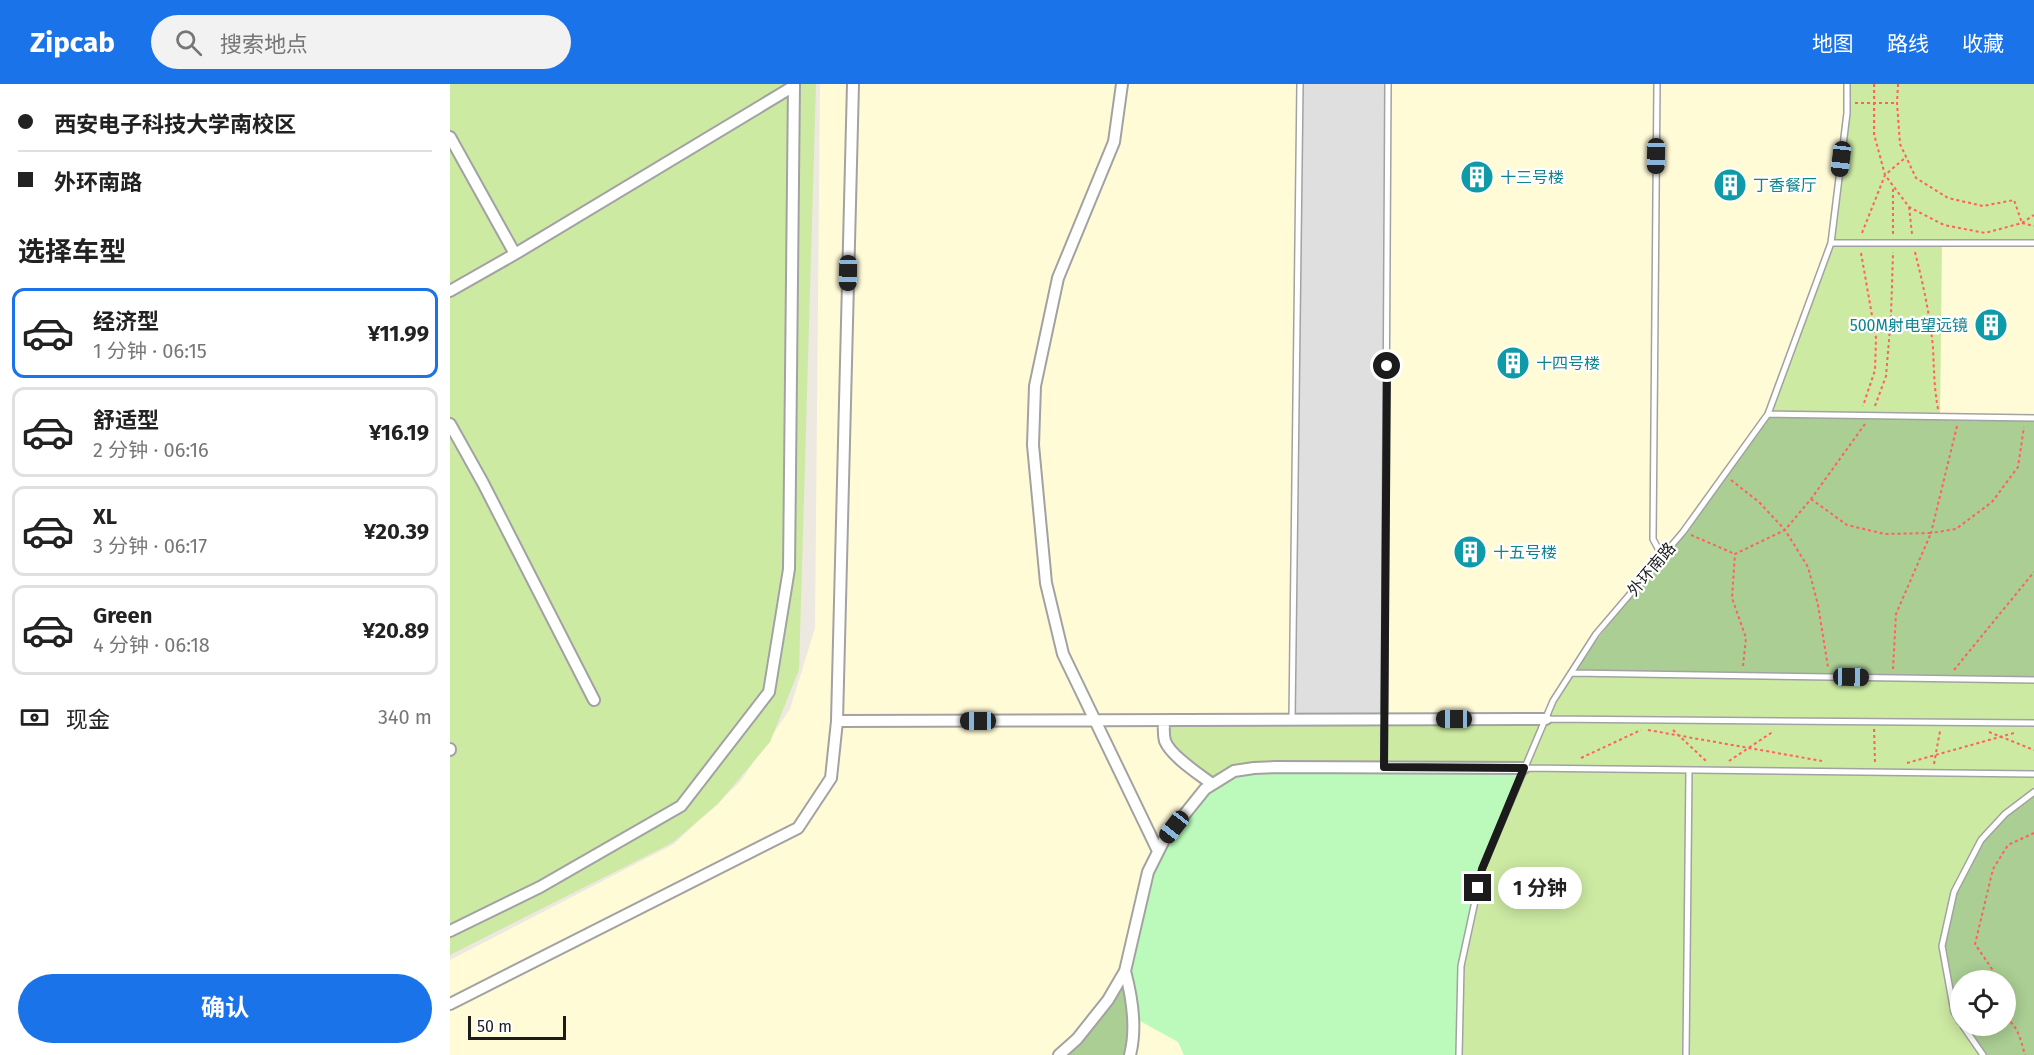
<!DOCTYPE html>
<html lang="zh">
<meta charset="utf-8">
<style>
:root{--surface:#fff;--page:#f2f2f2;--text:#222;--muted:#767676;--line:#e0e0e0;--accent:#1a73e8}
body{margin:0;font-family:"Fira Sans","Noto Sans SC",sans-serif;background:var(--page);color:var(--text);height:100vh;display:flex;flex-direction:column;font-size:22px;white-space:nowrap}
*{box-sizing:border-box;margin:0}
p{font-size:20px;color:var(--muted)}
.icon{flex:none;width:33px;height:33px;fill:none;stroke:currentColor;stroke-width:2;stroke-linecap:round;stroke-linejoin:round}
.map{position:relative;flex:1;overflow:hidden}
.sheet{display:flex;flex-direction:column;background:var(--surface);width:450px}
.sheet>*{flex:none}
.banner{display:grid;align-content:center;height:132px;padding:0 18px;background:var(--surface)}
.controls{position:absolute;left:1500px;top:886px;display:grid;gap:12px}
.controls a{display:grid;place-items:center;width:66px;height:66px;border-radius:50%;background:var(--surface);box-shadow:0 3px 15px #0003;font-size:30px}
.scale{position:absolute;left:18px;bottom:15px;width:98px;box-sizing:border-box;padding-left:6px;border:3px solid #1b1b1b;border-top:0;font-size:16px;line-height:21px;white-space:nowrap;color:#1b1b1b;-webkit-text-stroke:4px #fff;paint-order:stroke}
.end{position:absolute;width:27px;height:27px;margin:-14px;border:8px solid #1b1b1b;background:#fff;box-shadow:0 0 0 3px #fff}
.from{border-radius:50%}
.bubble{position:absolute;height:42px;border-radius:21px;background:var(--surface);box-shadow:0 3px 15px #0003;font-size:20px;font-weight:700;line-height:42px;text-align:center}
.car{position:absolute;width:18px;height:36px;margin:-18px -9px;border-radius:8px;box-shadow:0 0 4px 2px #0007;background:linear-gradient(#222 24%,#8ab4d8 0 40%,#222 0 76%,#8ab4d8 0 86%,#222 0)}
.banner b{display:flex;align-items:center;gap:21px;height:57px;font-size:22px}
.banner b+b{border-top:2px solid var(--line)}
.banner i{width:15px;height:15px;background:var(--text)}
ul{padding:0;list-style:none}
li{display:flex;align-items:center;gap:18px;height:90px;margin:0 12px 9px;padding:0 6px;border:3px solid var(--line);border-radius:12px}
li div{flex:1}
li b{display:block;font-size:22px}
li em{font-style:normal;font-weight:700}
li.active{border-color:var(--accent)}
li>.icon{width:54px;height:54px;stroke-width:1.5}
h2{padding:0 18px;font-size:27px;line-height:72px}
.pay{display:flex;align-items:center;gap:15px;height:66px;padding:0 18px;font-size:22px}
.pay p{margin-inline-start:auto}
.primary-button{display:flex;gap:12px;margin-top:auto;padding:12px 18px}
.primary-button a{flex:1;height:69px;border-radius:36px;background:var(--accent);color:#fff;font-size:24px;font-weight:700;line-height:69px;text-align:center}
header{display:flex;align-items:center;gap:36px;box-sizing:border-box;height:84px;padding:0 30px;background:var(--accent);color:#fff}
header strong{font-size:28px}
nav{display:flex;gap:33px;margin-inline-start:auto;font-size:21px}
.search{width:420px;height:54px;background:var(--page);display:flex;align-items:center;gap:15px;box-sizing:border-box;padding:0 21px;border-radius:33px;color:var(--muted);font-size:22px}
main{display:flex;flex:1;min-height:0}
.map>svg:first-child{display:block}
.education{fill:#fffbd7;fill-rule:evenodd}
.grass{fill:#cdeaa3}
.forest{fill:#aace93}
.park{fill:#bbfaba}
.parking{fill:#dfdfdf}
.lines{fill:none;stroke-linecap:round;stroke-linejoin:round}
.lane-casing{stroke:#a2a2a2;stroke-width:8}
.street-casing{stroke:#a2a2a2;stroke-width:14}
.path{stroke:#fd6261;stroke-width:2;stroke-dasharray:3 3;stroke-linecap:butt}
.lane{stroke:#fff;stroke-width:5}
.street{stroke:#fff;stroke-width:10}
.route{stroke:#1b1b1b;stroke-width:8}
.labels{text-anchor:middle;stroke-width:4.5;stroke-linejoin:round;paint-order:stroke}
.culture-label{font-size:16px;fill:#0d838f;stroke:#fff;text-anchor:start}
.street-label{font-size:16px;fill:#1b1b1b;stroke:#fff}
</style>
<header>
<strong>Zipcab</strong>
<div class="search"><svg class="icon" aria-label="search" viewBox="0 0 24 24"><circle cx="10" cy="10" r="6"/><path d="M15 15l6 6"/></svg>搜索地点</div>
<nav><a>地图</a><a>路线</a><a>收藏</a></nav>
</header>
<main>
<section class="sheet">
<div class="banner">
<b><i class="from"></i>西安电子科技大学南校区</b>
<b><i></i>外环南路</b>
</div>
<h2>选择车型</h2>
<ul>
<li class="active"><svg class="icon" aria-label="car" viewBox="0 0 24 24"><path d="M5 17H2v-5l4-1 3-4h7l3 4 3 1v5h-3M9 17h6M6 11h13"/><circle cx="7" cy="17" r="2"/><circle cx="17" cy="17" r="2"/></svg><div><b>经济型</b><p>1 分钟 · 06:15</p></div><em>¥11.99</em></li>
<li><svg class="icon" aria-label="car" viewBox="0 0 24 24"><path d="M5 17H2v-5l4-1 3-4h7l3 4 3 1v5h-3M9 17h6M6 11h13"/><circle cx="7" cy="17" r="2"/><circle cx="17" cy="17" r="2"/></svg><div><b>舒适型</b><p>2 分钟 · 06:16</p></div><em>¥16.19</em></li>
<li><svg class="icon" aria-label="car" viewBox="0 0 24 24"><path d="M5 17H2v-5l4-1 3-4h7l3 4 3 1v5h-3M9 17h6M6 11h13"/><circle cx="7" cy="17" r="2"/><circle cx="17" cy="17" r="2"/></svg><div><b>XL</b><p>3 分钟 · 06:17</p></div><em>¥20.39</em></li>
<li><svg class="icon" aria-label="car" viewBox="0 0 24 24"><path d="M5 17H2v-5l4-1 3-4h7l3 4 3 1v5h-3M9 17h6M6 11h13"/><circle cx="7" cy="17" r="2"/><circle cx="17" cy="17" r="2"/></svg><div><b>Green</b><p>4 分钟 · 06:18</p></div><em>¥20.89</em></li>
</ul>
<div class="pay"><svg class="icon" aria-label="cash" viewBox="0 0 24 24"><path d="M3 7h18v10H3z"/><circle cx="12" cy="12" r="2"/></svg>现金<p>340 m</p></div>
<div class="primary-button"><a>确认</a></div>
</section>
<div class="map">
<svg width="1584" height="971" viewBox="0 0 1584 971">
<rect width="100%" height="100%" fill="#ede8e0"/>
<path class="education" d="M370 0H1584V971H0V876L224 760 290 698 340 625 365 544ZM1510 897H1556V942H1510Z"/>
<path class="grass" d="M0 0H366L349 586 320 658 268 720 222 759 0 871Z
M1397 0H1584V159H1492L1490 333 1318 330 1381 159 1397 29Z
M1121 589 1584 596V708L1504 808 1510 942 1533 971H1009L762 700 725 669 714 637 1096 635Z"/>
<path class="forest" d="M1318 330 1584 334V596L1121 589 1212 472Z
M1584 708V971H1533L1513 942H1556V897H1510V938L1504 928 1492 862 1504 808 1531 756 1555 730Z
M675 887 681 911 680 971H604L627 955Z"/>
<path class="park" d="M1074 684 1032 785 1011 882 1009 971H734L728 958 683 933 675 887 698 788 734 730 784 687Z"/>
<path class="parking" d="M850 0H938L935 636 842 635Z"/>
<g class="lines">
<defs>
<path id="lane" d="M1207 0 1203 455 1212 472
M1381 159H1584
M1318 330 1584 334
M1121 589 1584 596
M842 635 850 0
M1097 635 1584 639
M934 683 938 0
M1074 684 1584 690
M1510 938 1504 928 1492 862 1504 808 1531 756 1555 730 1584 708
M1513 942 1533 971
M1009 971 1011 882 1032 785 1103 617 1146 550 1233 448 1318 330 1381 159 1397 29V0
M1236 971 1239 686"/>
<path id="street" d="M672 0 664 58 608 194 585 302 583 361 596 499 613 570 708 767
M0 53 65 170
M0 207 65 170 344 2
M0 340 33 399 144 616
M387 637 403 0
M714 637C714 644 713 650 715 657 721 672 749 690 762 700
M0 665V666
M0 847 90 803 231 722 319 608 339 485 344 0
M675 887C682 913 687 944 680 971
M0 920 348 744 381 694 387 637 1096 635
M609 971 627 955 658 916 675 887 698 788 714 756 755 705 784 687 804 684 825 683 1074 684"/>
</defs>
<use href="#lane" class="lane-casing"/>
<use href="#street" class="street-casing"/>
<path class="path" d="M1424 0V50L1435 91 1459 123 1494 141 1535 149 1572 139 1584 131
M1448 0 1447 19 1450 60 1466 94 1498 114 1533 122 1564 116 1572 139
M1405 19H1447
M1459 123 1462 150
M1572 139 1584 142
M1412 149 1435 91 1456 73
M1443 150V102
M1465 168C1473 200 1480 231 1483 264 1484 285 1484 304 1488 325
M1411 169 1426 254 1425 286 1413 322
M1425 322 1436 292 1441 232 1443 168
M1507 342 1481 449 1506 445 1542 418 1568 383 1574 343
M1281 396 1309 418 1335 446 1358 483 1368 521 1378 583
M1361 415 1397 441 1435 450 1481 449 1446 530 1443 585
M1241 451 1285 470
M1293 582 1296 554 1282 514 1285 470 1335 446 1361 415 1415 340
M1504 586 1584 488
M1424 645 1425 678
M1198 646 1372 677
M1223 646 1256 677
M1539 648 1584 666
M1131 674 1191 646
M1279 677 1324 647
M1457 679 1564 649
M1484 680 1490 647
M1544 897V888L1525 860 1543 785 1558 761 1584 749
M1556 934C1568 942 1571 957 1575 971"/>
<use href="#lane" class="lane"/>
<use href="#street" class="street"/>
</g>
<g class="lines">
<path class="route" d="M937 282 934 683 1074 684 1032 785 1028 804"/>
</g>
<defs>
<symbol id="building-disc" viewBox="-11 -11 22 22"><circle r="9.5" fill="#0f9aa8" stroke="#fff"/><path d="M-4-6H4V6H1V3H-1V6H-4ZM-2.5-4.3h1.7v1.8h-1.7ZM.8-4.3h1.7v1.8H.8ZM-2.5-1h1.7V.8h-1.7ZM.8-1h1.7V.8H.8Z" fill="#fff"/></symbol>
</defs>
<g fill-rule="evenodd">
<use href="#building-disc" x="1008" y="74" width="38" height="38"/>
<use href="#building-disc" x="1261" y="82" width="38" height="38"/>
<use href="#building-disc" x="1522" y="222" width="38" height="38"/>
<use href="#building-disc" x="1044" y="260" width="38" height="38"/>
<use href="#building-disc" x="1001" y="449" width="38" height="38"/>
</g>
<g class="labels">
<g class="culture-label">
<text x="1050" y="99">十三号楼</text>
<text x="1303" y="107">丁香餐厅</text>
<text x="1518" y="247" text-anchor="end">500M射电望远镜</text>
<text x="1086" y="285">十四号楼</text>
<text x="1043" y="474">十五号楼</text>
</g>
<g class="street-label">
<text transform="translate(1201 485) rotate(-50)" y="6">外环南路</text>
</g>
</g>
</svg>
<div class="controls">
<a><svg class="icon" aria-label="locate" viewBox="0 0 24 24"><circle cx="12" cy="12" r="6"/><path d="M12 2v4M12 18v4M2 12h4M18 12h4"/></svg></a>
</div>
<div class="scale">50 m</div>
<i class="end from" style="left:937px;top:282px"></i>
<i class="end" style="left:1028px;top:804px"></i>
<div class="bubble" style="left:1048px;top:783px;width:84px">1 分钟</div>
<i class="car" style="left:1206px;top:72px;rotate:181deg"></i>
<i class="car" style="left:1391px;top:75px;rotate:187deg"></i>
<i class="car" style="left:398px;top:189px;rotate:181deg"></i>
<i class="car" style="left:1401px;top:593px;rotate:91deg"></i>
<i class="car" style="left:1004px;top:635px;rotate:270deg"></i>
<i class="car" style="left:528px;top:637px;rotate:270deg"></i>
<i class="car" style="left:724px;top:743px;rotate:218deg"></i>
</div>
</main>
